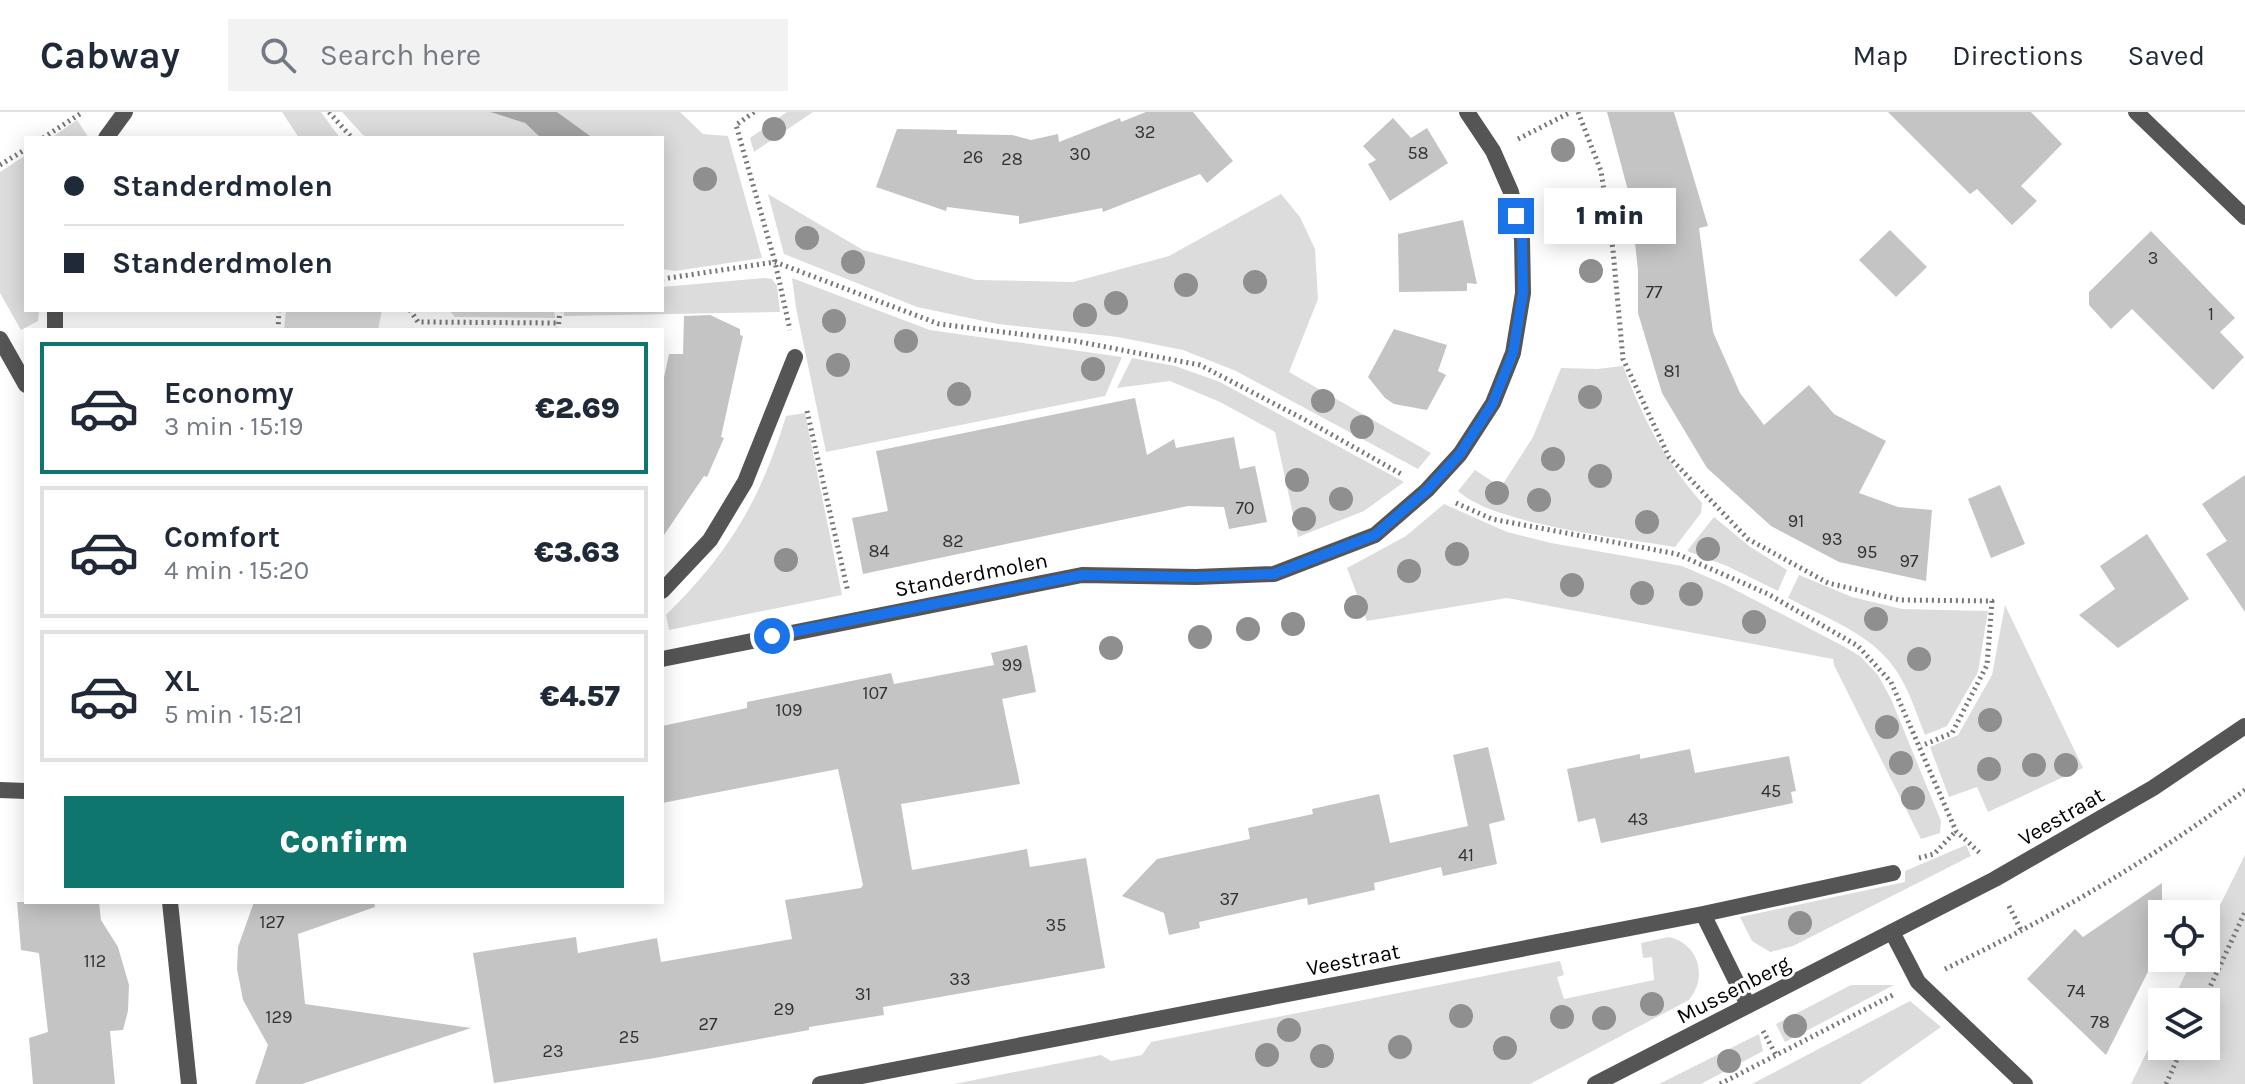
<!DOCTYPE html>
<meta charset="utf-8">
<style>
:root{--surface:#fff;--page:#f2f2f3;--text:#1f2937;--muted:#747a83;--line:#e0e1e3;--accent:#0f766e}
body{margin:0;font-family:Karla,sans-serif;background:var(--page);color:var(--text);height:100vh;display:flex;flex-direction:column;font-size:30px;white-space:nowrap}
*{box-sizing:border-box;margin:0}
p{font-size:26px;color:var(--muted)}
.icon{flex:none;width:44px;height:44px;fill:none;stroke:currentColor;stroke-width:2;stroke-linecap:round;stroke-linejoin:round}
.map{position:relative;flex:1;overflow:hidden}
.drawer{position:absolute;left:24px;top:216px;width:640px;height:576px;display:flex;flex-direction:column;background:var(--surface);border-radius:0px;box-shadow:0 4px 20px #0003}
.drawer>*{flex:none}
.top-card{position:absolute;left:24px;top:24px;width:640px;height:176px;border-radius:0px;box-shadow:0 4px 20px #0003;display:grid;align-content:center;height:176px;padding:0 40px;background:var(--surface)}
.fabs{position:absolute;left:2148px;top:788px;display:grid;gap:16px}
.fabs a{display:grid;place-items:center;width:72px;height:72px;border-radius:0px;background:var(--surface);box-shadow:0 4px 20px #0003;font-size:40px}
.end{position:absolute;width:36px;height:36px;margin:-18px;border:10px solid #1a73e8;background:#fff;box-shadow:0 0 0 4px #fff}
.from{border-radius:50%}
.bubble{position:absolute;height:56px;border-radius:0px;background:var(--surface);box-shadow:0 4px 20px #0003;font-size:26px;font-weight:800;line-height:56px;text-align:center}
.top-card b{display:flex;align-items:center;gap:28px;height:76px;font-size:30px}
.top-card b+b{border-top:2px solid var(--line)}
.top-card i{width:20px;height:20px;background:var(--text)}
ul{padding:14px 0 0;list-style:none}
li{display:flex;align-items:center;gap:24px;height:132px;margin:0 16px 12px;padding:0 24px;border:4px solid var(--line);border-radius:0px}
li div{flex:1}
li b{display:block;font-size:30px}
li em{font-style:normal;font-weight:800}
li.active{border-color:var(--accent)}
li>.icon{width:72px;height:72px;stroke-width:1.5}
.action{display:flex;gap:16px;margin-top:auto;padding:16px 40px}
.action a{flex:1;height:92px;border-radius:0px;background:var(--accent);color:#fff;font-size:32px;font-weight:800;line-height:92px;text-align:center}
header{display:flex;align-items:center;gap:48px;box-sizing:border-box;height:112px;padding:0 40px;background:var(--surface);border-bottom:2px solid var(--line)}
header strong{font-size:38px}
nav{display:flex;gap:44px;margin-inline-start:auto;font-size:28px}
.search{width:560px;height:72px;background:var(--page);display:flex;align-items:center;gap:20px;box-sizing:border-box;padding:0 28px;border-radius:0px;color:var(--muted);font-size:30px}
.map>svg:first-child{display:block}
.green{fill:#dcdcdc}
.water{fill:#a3a3a3}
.building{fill:#c4c4c4}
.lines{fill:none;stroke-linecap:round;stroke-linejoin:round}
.path{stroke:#777;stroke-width:5;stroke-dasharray:2 4;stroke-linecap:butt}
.minor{stroke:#555;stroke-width:16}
.tertiary{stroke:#555;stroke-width:16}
.tree{fill:#8f8f8f}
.route{stroke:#1a73e8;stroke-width:10}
.labels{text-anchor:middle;stroke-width:6;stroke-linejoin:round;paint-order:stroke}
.number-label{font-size:18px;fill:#313131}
.street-label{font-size:22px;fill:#000;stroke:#fff}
</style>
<header>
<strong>Cabway</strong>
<div class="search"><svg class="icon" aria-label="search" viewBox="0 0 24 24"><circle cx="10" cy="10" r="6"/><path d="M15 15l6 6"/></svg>Search here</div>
<nav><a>Map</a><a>Directions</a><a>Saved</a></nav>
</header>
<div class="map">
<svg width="2245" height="972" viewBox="0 0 2245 972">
<rect width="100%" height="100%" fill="#fff"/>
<path class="green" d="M282 0H321L340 26H299Z
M342 0H490L525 11 541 26H371L363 23Z
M557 0H680L703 22 728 24 762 146 675 159 662 157V26H593Z
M787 0H813L754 40 750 26Z
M77 8 89 26H51Z
M26 43V198H39L38 209 21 218 0 181V60Z
M768 82 863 138 976 168 1073 170 1169 144 1281 82 1300 105 1315 137 1318 187 1289 260 1431 341 1418 357 1236 259 1183 238 1118 225 998 212 917 195 784 142Z
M764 166 772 167 777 174 780 200 564 204V198H662V175Z
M792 166 930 218 1122 245 1105 284 826 340 796 196Z
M286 198H382L378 218H284Z
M449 198H554L555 206 455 205Z
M1132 246 1175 254 1220 270 1404 370 1364 399 1298 425 1275 320 1220 290 1170 269 1117 276Z
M1623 254C1644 309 1664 347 1702 391L1701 401 1675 435C1623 426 1495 413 1458 379L1475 358 1501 375 1533 325 1561 256 1597 257Z
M805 301 842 483 669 518 666 503C729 441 760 389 786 304Z
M1444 392 1507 420 1551 431 1682 454 1726 473 1843 534 1860 544 1878 563 1891 587 1941 709 1940 721 1921 727 1834 553 1833 547 1507 486 1367 509 1347 456 1406 424Z
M1714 405 1749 434 1787 458 1778 479 1727 454 1687 439Z
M1799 463 1852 485 1902 497 1988 499 1978 560 1947 614 1925 623C1915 598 1907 570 1889 549 1864 519 1822 504 1788 486Z
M2005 493 2083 656 1988 700 1977 675 1949 685 1930 635 1958 623 1992 563Z
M1966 733 1971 744 1793 834 1770 840 1752 829 1740 805 1905 770V759Z
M2245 743V972H2131L2162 909V934H2206V890H2172L2193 846H2206V821Z
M1669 825C1699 832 1708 865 1689 888L1530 972H954L1101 943 1111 949 1142 943 1151 930 1560 849 1564 863 1557 865 1564 887 1654 868 1652 845 1643 846 1641 831Z
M1851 873H1894L1785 930 1776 912Z
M1910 889 1941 915 1860 972H1752Z
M1759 922 1763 939 1701 972H1659Z"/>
<path class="water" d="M490 0H557L593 26H541L525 11Z"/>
<path class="building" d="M1146 0H1193L1233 49 1207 71 1200 62 1103 100 1102 96 1019 112V104L947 95 946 99 876 75 897 17 957 18V22L1012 23 1031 28 1058 22 1059 30 1120 6 1121 10Z
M1607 0H1674L1708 114 1699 116 1713 220 1740 281 1764 313 1809 273 1834 302 1886 329 1859 381 1898 395 1932 398 1926 469 1839 450 1771 414 1707 356 1662 281 1638 201V158L1630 86Z
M1888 0H2031L2062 32 2021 74 2037 89 2012 113 1977 77 1970 82Z
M1393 6 1411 26 1427 16 1448 51 1390 89 1368 52 1376 48 1363 34Z
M1463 108 1477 172 1467 171V179L1399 180 1398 122Z
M1890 118 1927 155 1896 185 1859 148Z
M2151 119 2235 206 2220 220 2244 245 2213 278 2132 197 2111 217 2089 193V180Z
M710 203 740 217V223L743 224 721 325 724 326 707 365 704 364 662 426V275L669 242H683L684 204Z
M1394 217 1447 233 1438 259 1446 263 1427 298 1394 292 1385 286 1368 265Z
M1135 286 1147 343 1174 327 1176 336 1234 325 1240 357 1255 354 1267 410 1229 417 1224 395 1188 394 863 462 852 406 888 399 876 339Z
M2245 363V500L2206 442 2227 429 2202 392Z
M2000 373 2025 432 1991 446 1968 387Z
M2147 422 2189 487 2118 536 2079 503 2115 477 2100 454Z
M1027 533 1036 580 1002 587 1020 672 901 692 912 758 1027 737 1030 755 1086 746 1105 856 883 895 884 903 809 915V918L655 946 494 971 473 841 576 825 578 841 657 826 661 850 792 827 785 788 861 776 863 773 838 657 662 691V614L747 596V590L891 561 894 572 994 553 991 541Z
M1488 635 1505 708 1489 712 1497 752 1443 764 1441 755 1374 771 1375 778 1308 793 1307 786 1199 810 1200 816 1169 823 1164 801 1122 784 1157 747 1250 727 1248 716 1313 702 1312 697 1379 682 1390 731 1468 714 1453 643Z
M1690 637 1695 661 1789 644 1796 679 1791 680 1793 691 1601 731 1595 706 1578 710 1567 657 1640 642V647Z
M2162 771V832L2106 943 2027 867 2075 817 2083 825Z
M17 790H99L101 808 118 835 129 873 128 899 123 918 110 919 115 972H33L29 926 48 920 39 841 21 838Z
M254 790H374L375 795 298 822 305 892 471 916 302 972H255L268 933 243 888 237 857 238 835Z"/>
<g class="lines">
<path class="path" d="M329 0 352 26
M754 0 736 13 775 150 790 218
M1578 0 1601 59 1613 138 1623 247 1669 345 1748 427 1828 471 1900 488 1992 489 1987 553 1952 621 1921 634
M43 26 83 0
M1518 27 1571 0
M0 53 26 37
M662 167 775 150 939 212 1075 229 1200 253 1313 312 1401 362
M410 198 418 210 559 211
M278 218 279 198
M558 218 560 198
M807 299 848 480
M1456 391 1492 407 1677 442 1768 482 1858 534 1891 570 1956 719 1982 743
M1919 746 1934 742 1956 719
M2009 794 2022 820
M1945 857C2051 806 2151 748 2245 678
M2203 890 2245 800
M1763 919 1776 943
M1720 972 1893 883
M2166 972 2183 934"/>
<path class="minor" d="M2136 0 2245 105
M106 26 125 0
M55 198V218
M0 227 26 273
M662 479 710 428 745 370 795 245
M662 547 1082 463 1196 465 1274 462 1375 423 1427 378 1460 342 1493 291 1513 241 1523 181 1522 127 1511 80 1493 39 1467 0
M0 678 26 679
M170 790 189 972
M1703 802 1748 893
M1892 820 1918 870 2025 972
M820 972 1703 802 1893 761"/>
<path class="tertiary" d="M1595 972 1995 767 2153 676 2245 614"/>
</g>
<g class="tree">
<circle cx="774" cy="17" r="12"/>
<circle cx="1563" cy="38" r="12"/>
<circle cx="705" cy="67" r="12"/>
<circle cx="807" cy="126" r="12"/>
<circle cx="853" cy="150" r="12"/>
<circle cx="1591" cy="159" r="12"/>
<circle cx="1255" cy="170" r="12"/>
<circle cx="1186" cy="173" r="12"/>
<circle cx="1116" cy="191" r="12"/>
<circle cx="1085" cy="203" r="12"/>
<circle cx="834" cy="209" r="12"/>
<circle cx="906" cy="229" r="12"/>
<circle cx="838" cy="253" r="12"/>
<circle cx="1093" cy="257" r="12"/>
<circle cx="959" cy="282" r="12"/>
<circle cx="1590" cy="285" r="12"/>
<circle cx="1323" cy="289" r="12"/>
<circle cx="1362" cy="315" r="12"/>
<circle cx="1553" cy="347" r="12"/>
<circle cx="1600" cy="364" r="12"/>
<circle cx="1297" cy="368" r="12"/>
<circle cx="1497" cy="381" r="12"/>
<circle cx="1341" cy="387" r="12"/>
<circle cx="1539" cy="388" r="12"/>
<circle cx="1304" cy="407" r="12"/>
<circle cx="1647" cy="410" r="12"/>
<circle cx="1708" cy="437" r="12"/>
<circle cx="1457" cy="442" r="12"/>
<circle cx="786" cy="448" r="12"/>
<circle cx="1409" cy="459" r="12"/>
<circle cx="1572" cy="473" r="12"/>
<circle cx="1642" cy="481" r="12"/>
<circle cx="1691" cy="482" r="12"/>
<circle cx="1356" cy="495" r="12"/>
<circle cx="1876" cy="507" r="12"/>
<circle cx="1754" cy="510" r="12"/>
<circle cx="1293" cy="512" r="12"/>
<circle cx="1248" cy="517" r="12"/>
<circle cx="1200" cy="525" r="12"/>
<circle cx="1111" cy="536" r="12"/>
<circle cx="1919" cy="547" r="12"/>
<circle cx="1990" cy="608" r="12"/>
<circle cx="1887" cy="615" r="12"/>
<circle cx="1901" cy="651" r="12"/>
<circle cx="2034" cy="653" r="12"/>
<circle cx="2066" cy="653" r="12"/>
<circle cx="1989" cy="657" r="12"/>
<circle cx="1913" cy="686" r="12"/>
<circle cx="1800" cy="811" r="12"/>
<circle cx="1652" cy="892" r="12"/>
<circle cx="1461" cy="904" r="12"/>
<circle cx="1562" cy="905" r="12"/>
<circle cx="1604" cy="906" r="12"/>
<circle cx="1795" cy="914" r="12"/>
<circle cx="1289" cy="918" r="12"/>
<circle cx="1400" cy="935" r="12"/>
<circle cx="1505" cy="936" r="12"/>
<circle cx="1267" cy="943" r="12"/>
<circle cx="1322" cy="944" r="12"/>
<circle cx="1729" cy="949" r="12"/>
</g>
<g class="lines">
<path class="route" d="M772 524 1082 463 1196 465 1274 462 1375 423 1427 378 1460 342 1493 291 1513 241 1523 181 1522 127 1516 104"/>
</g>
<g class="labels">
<g class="number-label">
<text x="1145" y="26">32</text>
<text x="1418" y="47">58</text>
<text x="1080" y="48">30</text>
<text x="973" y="51">26</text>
<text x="1012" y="53">28</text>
<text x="2153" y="152">3</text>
<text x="1654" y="186">77</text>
<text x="2211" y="208">1</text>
<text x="1672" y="265">81</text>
<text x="1245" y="402">70</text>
<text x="1796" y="415">91</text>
<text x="1832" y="433">93</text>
<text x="953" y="435">82</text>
<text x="879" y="445">84</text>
<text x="1867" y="446">95</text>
<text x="1909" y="455">97</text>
<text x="1012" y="559">99</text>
<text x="875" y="587">107</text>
<text x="789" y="604">109</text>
<text x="1771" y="685">45</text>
<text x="1638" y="713">43</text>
<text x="1466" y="749">41</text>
<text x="1229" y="793">37</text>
<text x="272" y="816">127</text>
<text x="1056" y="819">35</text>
<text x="95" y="855">112</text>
<text x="960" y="873">33</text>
<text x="2076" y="885">74</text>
<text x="863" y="888">31</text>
<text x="784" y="903">29</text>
<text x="279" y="911">129</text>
<text x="2100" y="916">78</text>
<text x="708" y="918">27</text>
<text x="629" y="931">25</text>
<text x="553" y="945">23</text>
</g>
<g class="street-label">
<text transform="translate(971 462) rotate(-11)" y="8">Standerdmolen</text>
<text transform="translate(2061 704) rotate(-30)" y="8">Veestraat</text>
<text transform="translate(1353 847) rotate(-11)" y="8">Veestraat</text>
<text transform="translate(1733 877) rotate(-27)" y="8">Mussenberg</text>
</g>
</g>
</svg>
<div class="fabs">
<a><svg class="icon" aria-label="locate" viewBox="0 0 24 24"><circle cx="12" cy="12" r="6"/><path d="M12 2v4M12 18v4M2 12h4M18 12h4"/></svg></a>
<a><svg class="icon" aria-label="layers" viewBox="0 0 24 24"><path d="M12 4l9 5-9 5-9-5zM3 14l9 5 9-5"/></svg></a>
</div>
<i class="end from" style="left:772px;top:524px"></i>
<i class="end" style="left:1516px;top:104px"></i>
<div class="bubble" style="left:1544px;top:76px;width:132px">1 min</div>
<div class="top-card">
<b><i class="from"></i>Standerdmolen</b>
<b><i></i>Standerdmolen</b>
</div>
<section class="drawer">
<ul>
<li class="active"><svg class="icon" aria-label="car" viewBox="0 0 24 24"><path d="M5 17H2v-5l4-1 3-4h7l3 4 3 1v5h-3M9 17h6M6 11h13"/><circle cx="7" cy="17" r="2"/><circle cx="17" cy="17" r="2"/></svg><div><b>Economy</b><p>3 min · 15:19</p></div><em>€2.69</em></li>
<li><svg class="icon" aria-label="car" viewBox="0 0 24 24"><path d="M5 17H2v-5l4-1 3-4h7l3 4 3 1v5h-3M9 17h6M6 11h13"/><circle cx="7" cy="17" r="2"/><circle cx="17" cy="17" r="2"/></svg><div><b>Comfort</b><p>4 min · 15:20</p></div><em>€3.63</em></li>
<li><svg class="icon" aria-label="car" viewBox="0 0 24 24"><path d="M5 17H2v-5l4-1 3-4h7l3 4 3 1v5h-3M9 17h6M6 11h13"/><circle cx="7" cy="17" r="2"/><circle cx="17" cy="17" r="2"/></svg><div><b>XL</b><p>5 min · 15:21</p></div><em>€4.57</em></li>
</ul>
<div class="action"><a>Confirm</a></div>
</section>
</div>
